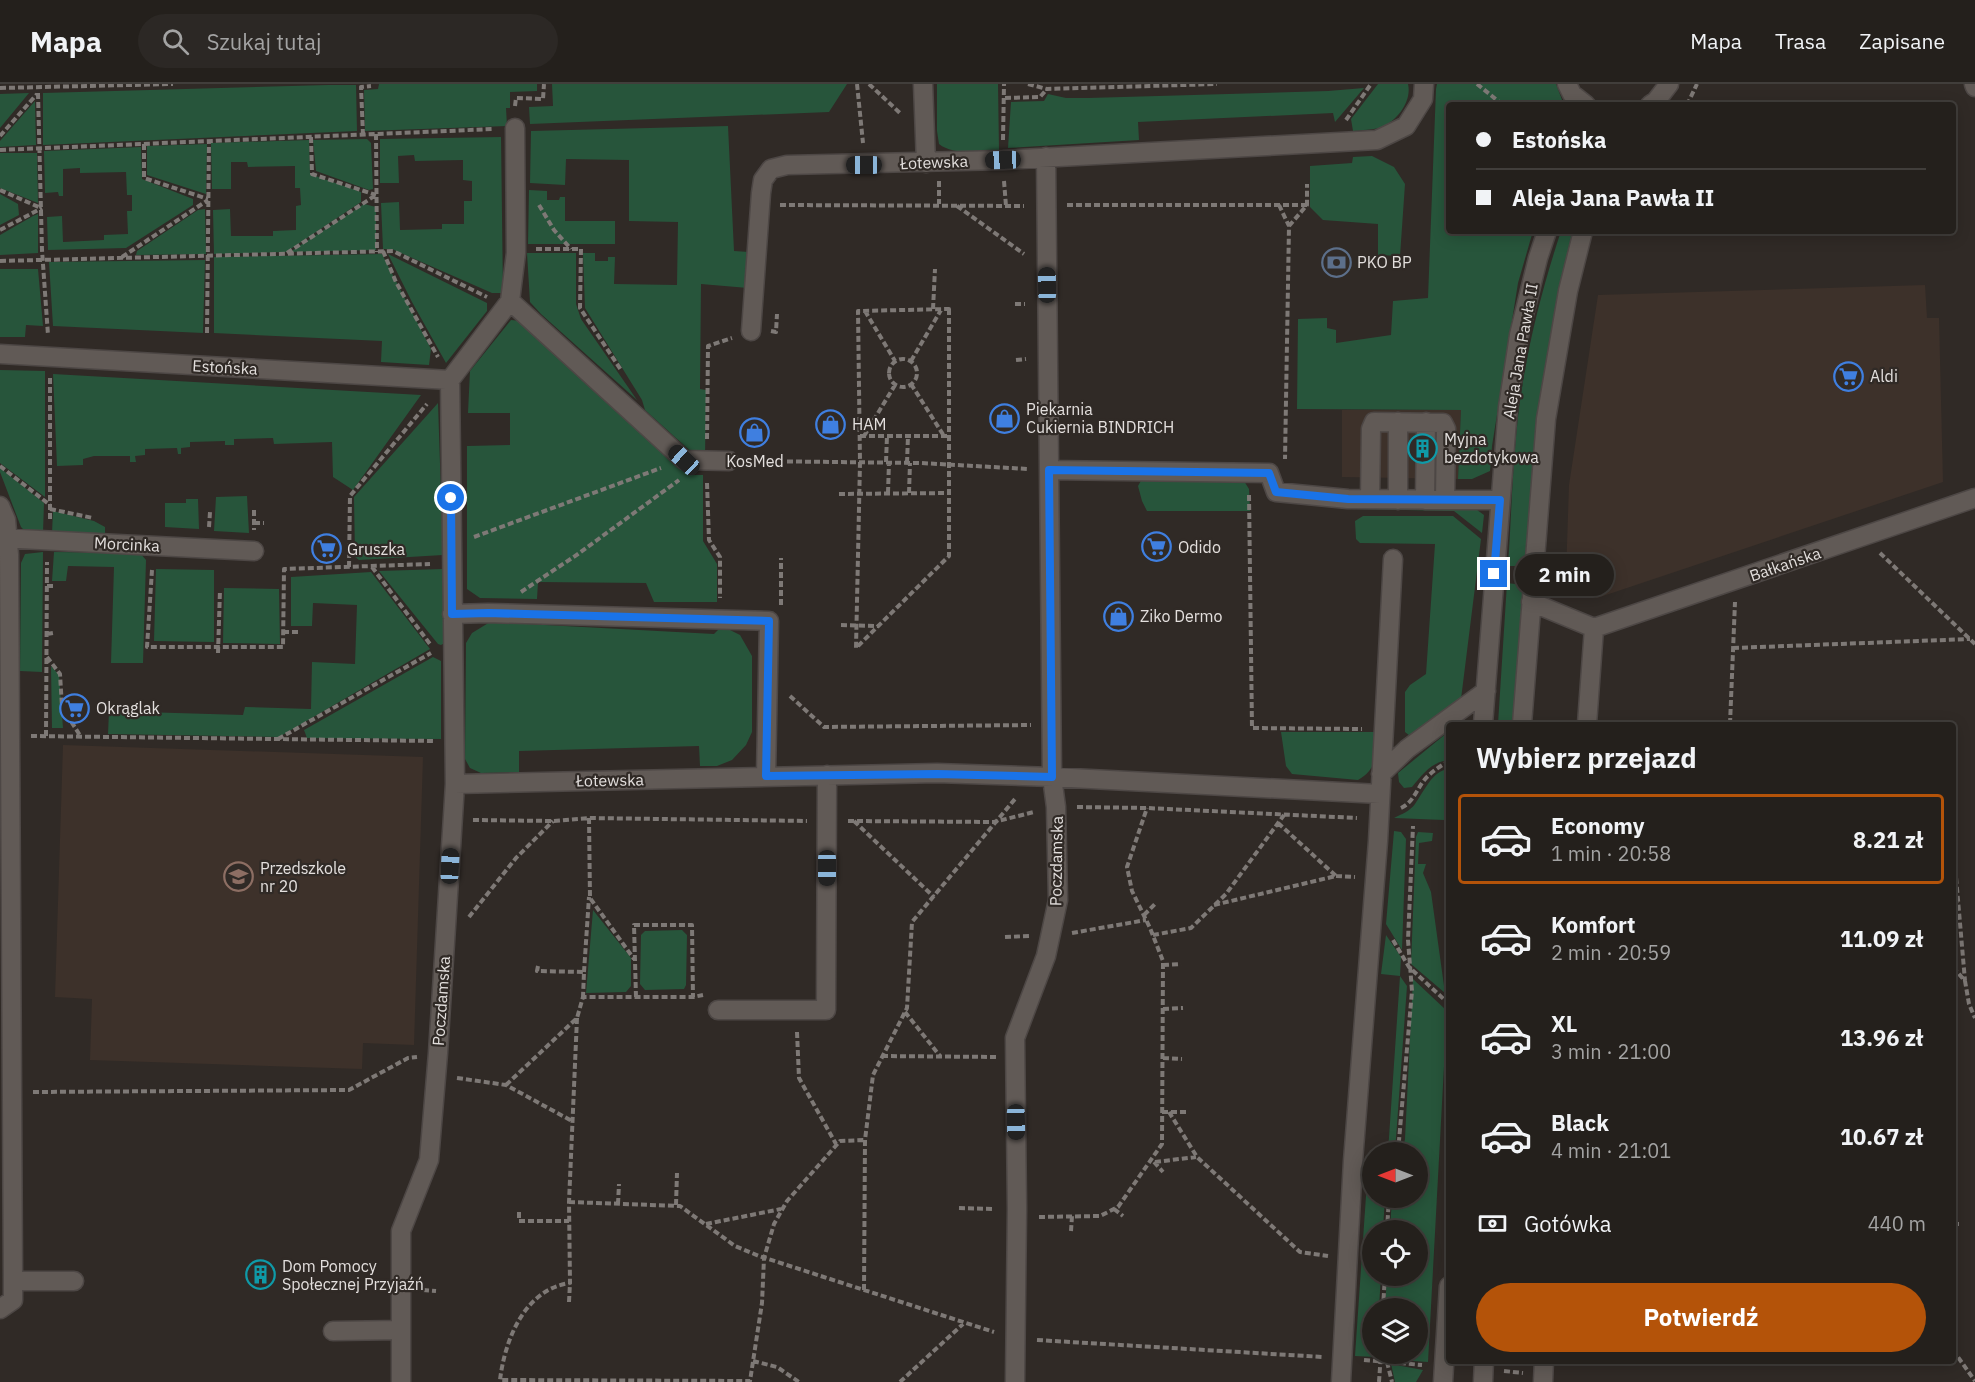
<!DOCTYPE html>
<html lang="pl">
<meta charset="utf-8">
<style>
:root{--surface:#24201c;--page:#2c2825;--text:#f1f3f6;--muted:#a3a3a3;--line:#413e3b;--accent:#b45309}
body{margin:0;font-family:"IBM Plex Sans",sans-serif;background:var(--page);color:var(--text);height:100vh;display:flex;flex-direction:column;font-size:22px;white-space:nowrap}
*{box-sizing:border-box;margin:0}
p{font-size:20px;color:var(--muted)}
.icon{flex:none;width:33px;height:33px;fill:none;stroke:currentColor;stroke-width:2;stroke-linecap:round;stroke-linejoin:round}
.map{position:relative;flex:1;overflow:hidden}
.panel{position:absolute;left:1446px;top:638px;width:510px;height:642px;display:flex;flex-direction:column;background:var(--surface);border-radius:6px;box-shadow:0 3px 15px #0003,0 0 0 2px var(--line)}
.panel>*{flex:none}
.hud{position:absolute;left:1446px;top:18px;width:510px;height:132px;border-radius:6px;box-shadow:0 3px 15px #0003,0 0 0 2px var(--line);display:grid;align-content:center;height:132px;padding:0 30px;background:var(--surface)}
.needle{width:39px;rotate:270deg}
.fabs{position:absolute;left:1362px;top:1058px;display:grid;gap:12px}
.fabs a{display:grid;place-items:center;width:66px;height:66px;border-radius:50%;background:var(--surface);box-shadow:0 3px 15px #0003,0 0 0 2px var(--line);font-size:30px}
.end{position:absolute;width:27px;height:27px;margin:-14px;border:8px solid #1a73e8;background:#fff;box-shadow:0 0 0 3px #fff}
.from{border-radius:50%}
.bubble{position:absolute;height:42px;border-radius:21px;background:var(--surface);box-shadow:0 3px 15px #0003,0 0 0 2px var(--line);font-size:20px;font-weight:700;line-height:42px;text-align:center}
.car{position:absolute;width:18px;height:36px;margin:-18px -9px;border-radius:8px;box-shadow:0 0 4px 2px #0007;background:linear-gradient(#222 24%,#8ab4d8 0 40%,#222 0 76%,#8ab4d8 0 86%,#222 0)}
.hud b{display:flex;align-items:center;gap:21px;height:57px;font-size:22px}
.hud b+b{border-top:2px solid var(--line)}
.hud i{width:15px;height:15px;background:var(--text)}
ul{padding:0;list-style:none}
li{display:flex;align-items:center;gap:18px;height:90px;margin:0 12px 9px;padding:0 18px;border:3px solid transparent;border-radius:6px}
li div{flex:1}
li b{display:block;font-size:22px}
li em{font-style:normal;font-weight:700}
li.current{border-color:var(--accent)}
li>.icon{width:54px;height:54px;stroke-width:1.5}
h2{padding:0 30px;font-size:27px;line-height:72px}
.pay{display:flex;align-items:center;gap:15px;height:66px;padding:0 30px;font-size:22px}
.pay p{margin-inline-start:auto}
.button{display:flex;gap:12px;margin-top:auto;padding:12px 30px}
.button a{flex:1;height:69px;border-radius:36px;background:var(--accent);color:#fff;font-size:24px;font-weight:700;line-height:69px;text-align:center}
header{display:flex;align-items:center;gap:36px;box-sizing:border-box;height:84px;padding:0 30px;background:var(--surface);border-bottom:2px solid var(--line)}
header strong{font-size:28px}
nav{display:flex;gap:33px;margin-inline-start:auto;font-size:21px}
.search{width:420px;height:54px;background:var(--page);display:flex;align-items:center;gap:15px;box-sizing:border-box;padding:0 21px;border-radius:33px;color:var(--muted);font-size:22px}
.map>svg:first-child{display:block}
.built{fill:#3d312a}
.green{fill:#27553b}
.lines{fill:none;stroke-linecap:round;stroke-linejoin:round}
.minor-casing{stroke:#4d4745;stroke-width:21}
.path{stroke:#7e7976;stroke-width:4;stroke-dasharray:6 3;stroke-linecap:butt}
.minor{stroke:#615a56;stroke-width:18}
.route{stroke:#1a73e8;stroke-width:8}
.labels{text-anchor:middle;stroke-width:4.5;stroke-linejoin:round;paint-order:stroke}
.street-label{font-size:16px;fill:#e3dfdd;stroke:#302a26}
.poi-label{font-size:16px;fill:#e3dfdd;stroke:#302a26;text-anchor:start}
</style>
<header>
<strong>Mapa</strong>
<div class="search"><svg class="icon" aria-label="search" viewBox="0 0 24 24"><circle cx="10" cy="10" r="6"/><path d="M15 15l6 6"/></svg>Szukaj tutaj</div>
<nav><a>Mapa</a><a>Trasa</a><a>Zapisane</a></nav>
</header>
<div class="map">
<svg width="1975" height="1298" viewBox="0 0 1975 1298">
<rect width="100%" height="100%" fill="#302a26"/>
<path class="built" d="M1925 201 1927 234H1939L1943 398 1597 514 1566 491 1569 401 1598 211Z
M1342 326H1461L1458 395 1342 393Z
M63 661 423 673 414 961 363 959 362 985 90 976 92 915 55 913Z"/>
<path class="green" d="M379 0H537V7L510 8V24H506L507 42 365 47 364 6 378 5Z
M552 0H847L829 28 530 40 529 23 553 22Z
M937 0H998L999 66C981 67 954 72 939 60L937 47Z
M1378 0H1408C1412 17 1398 36 1382 43 1374 46 1361 46 1353 47L1351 35Z
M1437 0H1556L1564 21H1449V147H1533L1518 199 1492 362 1490 387 1472 395H1458L1461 326 1297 325 1298 235 1327 234V244L1336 246V259L1391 251 1393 217 1428 214 1436 5Z
M328 1H356L357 47 43 61V9Z
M1364 4 1335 38 1333 29 1138 38 1139 56 1008 64 1011 18 1044 17 1048 10 1066 14H1088L1328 7Z
M29 9 0 44V10Z
M35 17 36 61 0 63V57Z
M728 42 734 167 749 168 748 204 701 200 700 305 706 306 705 374 697 373 645 326 642 316 585 224 583 169H595V177H608V173H615L614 200 677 201 678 138 629 137V76L566 75 565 101 530 99 531 47Z
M501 53 503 209H492L392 165H383L381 119 399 118 400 146 442 145V140H464V117H472V97L463 96V76L415 77 414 71 398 72 399 99H380V55Z
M367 55 371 59 373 105 369 106 316 87 313 56Z
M309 56 310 90 361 108V118L286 168 214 170 213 126 230 125 231 152H273V147L296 146V122L301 121 300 104H295V82L248 83 247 78H231V105H212L211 59Z
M207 60 206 110 147 91V62Z
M141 63 142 95 193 115V121L126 164 48 166 47 133 62 132 63 158 104 156V151L128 150 127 127H132V111H127L126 88 80 89V84L63 85V112H59L58 108 45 109 44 67Z
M0 69H37L38 119 0 104Z
M1372 72 1394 83 1405 100 1400 172 1378 171V140L1323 136 1310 123V82L1352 79 1353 73Z
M529 106 547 107V116H559L560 113H565V137H615V160H528Z
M0 110 18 120 19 131 0 141Z
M364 120 376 123V166L290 168Z
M205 125 206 170 136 171 137 167 198 126Z
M38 130V169L0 171V151L33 132Z
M1561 147H1574L1564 189 1536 338 1526 482H1508C1511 439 1512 396 1516 353 1522 283 1539 214 1561 147Z
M527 169H576V220L581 235 637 316 541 230 530 218Z
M382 170 431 265 429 281 381 278 382 257 214 249V173Z
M388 170 487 219V227L446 279 412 218Z
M205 176 203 249 53 242 49 178Z
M0 185H38L43 242 26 241 25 253H0Z
M511 236 521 237 690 391H703V457L717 480V518H654L646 499 538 498 537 515 480 514 467 505V362L510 361V329H468L470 287Z
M0 286 45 287V413L0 379Z
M53 290 421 311 353 406 333 393 332 358 274 360 273 354 234 355V361H225V357L190 358V363L181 364V370H178L177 364 145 365V371L135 372 136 378H130V372H94L83 375V381L57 382Z
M438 319 443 471 359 476 355 473 354 413Z
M0 384 44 419 43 449 24 446 21 443 0 388Z
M1143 393 1244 397 1249 405 1250 427H1147L1142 417 1138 402Z
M247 412 249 449 214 447 216 413Z
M186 415H198L199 445 165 443V419H186Z
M1355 419 1473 423 1484 431 1482 449 1454 427 1355 425Z
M53 427 94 437 105 443V453L52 449Z
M1363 432H1453L1481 455 1461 615 1410 652 1405 648V608L1410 601 1426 590 1435 460 1360 459 1356 455 1355 437Z
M43 468 42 588 20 587 21 479 25 470Z
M54 468 140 469 146 476 143 579H111L114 483 68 482 66 497H52Z
M156 485 214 486V558L154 557Z
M443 485 446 558 441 561 438 560 379 487Z
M371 488 430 565 279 653 108 650 109 627 243 631 245 623 311 625 312 578 355 580 357 521 313 519 312 542H291V493Z
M1507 499 1523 501 1515 640H1498Z
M224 504 279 505 280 560 223 559Z
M490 538 714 550 722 542 740 551 752 572V648L746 661 732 676 717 682H700L699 662 519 667V688L481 689 470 684 465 675 466 559 472 549Z
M433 573 441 577V655L307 654 304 646Z
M51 582 59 591 63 644H52Z
M1281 648H1377C1376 669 1378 685 1358 696L1292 690 1286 682Z
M1448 648 1449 676C1431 678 1423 690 1412 703L1404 704 1399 698 1398 689Z
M1444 686H1449L1444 736 1394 734C1402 730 1410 727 1415 720 1423 709 1431 690 1444 686Z
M1394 747 1401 748 1406 755 1402 866 1386 840Z
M1418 748 1433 749 1432 757 1419 759 1418 780H1426L1423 789 1431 808 1445 909 1411 880 1416 753Z
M593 826 631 874V902L626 908 586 909Z
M682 846 687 851 686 901 684 905 645 906 640 900 641 851 645 847Z
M1386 851 1401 873 1400 892 1407 902 1395 1068H1388L1400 892 1381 890Z
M1413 895 1446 926 1445 964 1428 1278 1382 1275V1269H1418V1224H1385L1387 1191H1418V1146H1390L1392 1113H1418V1068H1402L1405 1055Z
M1368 1083H1372V1113H1385L1383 1146H1372V1191H1381L1379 1224H1372V1269H1376V1273L1355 1272Z
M1391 1280 1423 1286 1416 1298H1395Z"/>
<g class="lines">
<defs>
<path id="minor" d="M923 0 926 79
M1567 0 1572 10 1586 21
M1974 0 1975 3
M1650 21 1656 17 1669 0
M510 217 684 376 729 377
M751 247 761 109 763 96 771 85 787 81 1003 76 1377 56 1406 42 1423 15 1424 0
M0 270 450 296 455 700 438 969 429 1076 401 1147V1298
M450 296 510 217 516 169 515 44
M1398 338V416
M1049 386 1269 389 1276 408 1348 415 1500 416
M1370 415 1371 345 1374 338 1443 339 1446 345 1445 416
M1425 416 1426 338
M0 422 6 436 9 471 13 1197V1216L0 1225
M0 454 254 467
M1531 518 1594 544 1975 414
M452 530 488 529 769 537 766 692
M1483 640 1508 323 1519 251 1538 174 1547 147
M1522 640 1546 335 1568 207 1583 147
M1587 640 1594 544
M1381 690 1407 665 1486 607
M455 700 937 689 1052 693 1380 710
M718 926H826L827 691
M13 1197H74
M333 1247 401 1246
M1015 1298 1017 1125 1015 954 1046 872 1058 816 1056 723 1052 693 1046 73
M1341 1298 1353 1077 1378 757 1393 475
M1443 1298 1449 1202
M1483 1298 1484 1276
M1543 1298 1544 1276"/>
</defs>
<use href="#minor" class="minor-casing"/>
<path class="path" d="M857 0 863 59
M869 0 901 30
M1028 0 1047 5 1217 0
M1477 0 1503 21
M0 4 173 0
M38 9 42 166 48 251
M1005 14 1040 13 1047 5
M1687 21 1697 0
M515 22 516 14 543 15 544 0
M1346 36 1371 0
M376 50 377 168
M363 51 361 3 371 2
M0 52 37 10
M311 53 312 90 376 111
M1003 56 1004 0
M144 60V94L208 115
M0 66 494 45
M939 97V120
M1004 97 1006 122
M0 106 41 124
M539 121 554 146 571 165
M780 121 1024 122
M1067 121H1307
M1279 121 1289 142 1285 375
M957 122 1024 170
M1289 142 1307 121V100
M0 146 42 124
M536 165H581L580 224 621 286
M383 167 396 198 438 273
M287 169 376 111
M122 173 208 116
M0 177 393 167 487 213
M1015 220H1025
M933 225 935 185
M949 225V472L856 564 860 378 858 227Z
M865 227 895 277
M771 247 776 248 777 230
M207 249 209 56
M889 289a14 14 0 1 1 28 0a14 14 0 1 1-28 0Z
M1016 276 1026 275
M911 277 941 226
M911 300 944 352
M860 352H949
M864 352 895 301
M707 355 708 262 732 254
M751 377 920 379 1028 385
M886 378 887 352
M907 379 908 352
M0 382 50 421
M707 399 709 456 720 473V514
M888 409 889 378
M909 409 910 379
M839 410 949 409
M1249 411 1252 644 1362 645
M50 425 93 434
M254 426V446
M50 435V292
M254 439H264
M209 443 210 428
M474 453 661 384
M1880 469 1975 560
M349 483 350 412 427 320
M372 483 430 560
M152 486 147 563H283L284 485 430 480
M47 502H54
M521 508 578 470 679 396
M781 521V474
M841 541 878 542
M283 548H298
M47 550 53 549
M1733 564 1970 555
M218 569 220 506
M47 573 60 590 62 623 81 653
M790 612 824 643 1031 641
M1730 640 1735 518
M31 652 435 657
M46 652 47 478
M278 655 431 569
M1077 723 1147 724 1357 734
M1401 724C1412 719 1416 708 1422 699 1429 689 1439 683 1449 677
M589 734 590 814 634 875
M473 736 554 737 589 734 807 737
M848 737 994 738 1034 728
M854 737 934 813
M1953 758 1965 897
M1336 792 1355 793
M1953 812 1959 816 1953 820
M1214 821 1336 792 1278 739
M1144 831 1155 820
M469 833 516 774 553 737
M1072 849 1146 836
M1153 851 1191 844 1226 810 1284 731
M1005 853 1029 852
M1393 856 1409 883 1449 920
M1163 881 1181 880
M538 882 537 887 584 888 583 913
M1953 883 1965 897 1969 920 1975 934
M584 888 589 813
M636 913 634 841H692L693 913
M1163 925 1183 924
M905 928 940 972
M577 934 569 1118 570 1199C525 1205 505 1255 500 1296L750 1297 762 1219 764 1174 774 1140 787 1117 840 1057 865 1056
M797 948 799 994 836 1060
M882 972 996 973
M1163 974 1182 975
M457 994 506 1001 572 1037
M506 1001 577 934 583 913H693L703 911
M33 1008 349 1006 408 974 417 973
M1162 1028H1187
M1169 1028 1197 1073 1300 1168 1328 1172
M1398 1068 1412 907 1408 856 1413 742
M1154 1078 1163 1088
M1155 1078 1196 1073
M569 1118 680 1122 735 1162 759 1172 994 1248
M618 1120 619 1100
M676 1121 677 1089
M959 1124 995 1125
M1114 1125 1123 1132
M519 1128V1137H569
M1039 1133 1100 1132 1118 1123 1162 1060 1163 877 1150 844 1132 807 1127 783 1147 724
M706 1140 781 1125
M1953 1140H1959
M1387 1146 1389 1113
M1071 1147 1072 1132
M423 1206 436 1207
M864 1206 865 1056 873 991 907 924 912 838 1015 715
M569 1218 570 1199
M1383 1224 1385 1191
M1037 1256 1323 1273
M1953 1266 1975 1297
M1364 1276 1422 1281
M753 1277 777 1283 799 1298
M1387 1278 1392 1298
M1504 1287 1523 1289
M900 1298 963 1240
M1379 1298 1381 1269"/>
<use href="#minor" class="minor"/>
</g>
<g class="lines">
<path class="route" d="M451 414 452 530 488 529 769 537 766 692 937 690 1052 693 1049 386 1269 389 1276 408 1348 415 1500 416 1494 490"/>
</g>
<defs>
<symbol id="bank-ring" viewBox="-11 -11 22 22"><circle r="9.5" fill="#302a26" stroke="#5c6f8a" stroke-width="1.5"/><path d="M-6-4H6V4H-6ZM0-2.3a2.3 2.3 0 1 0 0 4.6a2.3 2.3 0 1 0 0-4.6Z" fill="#5c6f8a"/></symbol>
<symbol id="supermarket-ring" viewBox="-11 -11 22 22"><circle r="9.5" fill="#302a26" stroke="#3f7fe0" stroke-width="1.5"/><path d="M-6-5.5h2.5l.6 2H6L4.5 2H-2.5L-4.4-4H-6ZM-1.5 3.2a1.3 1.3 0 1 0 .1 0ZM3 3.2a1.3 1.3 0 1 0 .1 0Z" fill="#3f7fe0"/></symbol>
<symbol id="shop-ring" viewBox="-11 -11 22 22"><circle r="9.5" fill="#302a26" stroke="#3f7fe0" stroke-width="1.5"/><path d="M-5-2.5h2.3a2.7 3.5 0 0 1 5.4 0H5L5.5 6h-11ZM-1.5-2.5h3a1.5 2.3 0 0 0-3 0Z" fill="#3f7fe0"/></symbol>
<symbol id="building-ring" viewBox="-11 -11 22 22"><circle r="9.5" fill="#302a26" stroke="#0f9aa8" stroke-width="1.5"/><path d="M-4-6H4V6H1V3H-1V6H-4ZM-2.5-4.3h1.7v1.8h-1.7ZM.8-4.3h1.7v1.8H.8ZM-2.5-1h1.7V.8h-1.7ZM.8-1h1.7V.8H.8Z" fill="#0f9aa8"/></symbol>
<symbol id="school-ring" viewBox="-11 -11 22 22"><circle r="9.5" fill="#302a26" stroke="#8d6e63" stroke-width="1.5"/><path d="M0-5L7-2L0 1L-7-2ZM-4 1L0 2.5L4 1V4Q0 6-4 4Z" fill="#8d6e63"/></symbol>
</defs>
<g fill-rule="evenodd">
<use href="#bank-ring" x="1320" y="162" width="33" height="33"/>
<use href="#supermarket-ring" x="1832" y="276" width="33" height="33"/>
<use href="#shop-ring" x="988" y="318" width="33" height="33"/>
<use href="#shop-ring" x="814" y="324" width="33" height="33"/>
<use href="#shop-ring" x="738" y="332" width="33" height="33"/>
<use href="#building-ring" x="1406" y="348" width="33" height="33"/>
<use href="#supermarket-ring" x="1140" y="446" width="33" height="33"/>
<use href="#supermarket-ring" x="310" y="448" width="33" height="33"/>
<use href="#shop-ring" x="1102" y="516" width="33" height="33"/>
<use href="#supermarket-ring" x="58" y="608" width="33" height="33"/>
<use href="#school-ring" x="222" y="776" width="33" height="33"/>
<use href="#building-ring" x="244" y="1174" width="33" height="33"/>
</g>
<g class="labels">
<g class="street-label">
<text transform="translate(934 78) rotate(-2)" y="6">Łotewska</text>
<text transform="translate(1520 267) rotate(-80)" y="6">Aleja Jana Pawła II</text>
<text transform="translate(225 283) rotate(3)" y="6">Estońska</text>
<text transform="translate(127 460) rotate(3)" y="6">Morcinka</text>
<text transform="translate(1785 480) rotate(-19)" y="6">Bałkańska</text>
<text transform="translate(610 696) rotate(-1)" y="6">Łotewska</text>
<text transform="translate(1056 777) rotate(-89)" y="6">Poczdamska</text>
<text transform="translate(441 917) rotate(-86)" y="6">Poczdamska</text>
</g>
<g class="poi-label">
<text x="1357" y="184">PKO BP</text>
<text x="1870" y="298">Aldi</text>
<text x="1026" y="331">Piekarnia<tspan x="1026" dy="18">Cukiernia BINDRICH</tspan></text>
<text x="852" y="346">HAM</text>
<text x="1444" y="361">Myjna<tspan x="1444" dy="18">bezdotykowa</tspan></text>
<text x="755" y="383" text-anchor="middle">KosMed</text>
<text x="1178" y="469">Odido</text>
<text x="347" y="471">Gruszka</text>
<text x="1140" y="538">Ziko Dermo</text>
<text x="96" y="630">Okrąglak</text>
<text x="260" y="790">Przedszkole<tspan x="260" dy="18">nr 20</tspan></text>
<text x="282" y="1188">Dom Pomocy<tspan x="282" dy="18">Społecznej Przyjaźń</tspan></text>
</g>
</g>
</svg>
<div class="fabs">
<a><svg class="needle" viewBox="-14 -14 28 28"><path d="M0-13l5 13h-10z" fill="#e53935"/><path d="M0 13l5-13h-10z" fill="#a3a3a3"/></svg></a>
<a><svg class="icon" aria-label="locate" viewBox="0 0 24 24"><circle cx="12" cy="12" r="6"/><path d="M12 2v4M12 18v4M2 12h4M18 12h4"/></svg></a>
<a><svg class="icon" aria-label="layers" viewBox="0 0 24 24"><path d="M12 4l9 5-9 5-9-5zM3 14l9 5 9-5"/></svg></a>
</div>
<i class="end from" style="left:451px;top:414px"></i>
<i class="end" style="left:1494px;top:490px"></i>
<div class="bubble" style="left:1515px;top:470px;width:99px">2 min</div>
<i class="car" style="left:1003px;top:76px;rotate:268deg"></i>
<i class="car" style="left:864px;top:81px;rotate:270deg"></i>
<i class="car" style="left:1047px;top:201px;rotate:359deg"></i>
<i class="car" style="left:684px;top:376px;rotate:313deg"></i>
<i class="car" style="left:450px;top:782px;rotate:3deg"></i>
<i class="car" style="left:827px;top:784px;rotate:180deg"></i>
<i class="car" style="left:1016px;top:1038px;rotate:179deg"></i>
<div class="hud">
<b><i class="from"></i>Estońska</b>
<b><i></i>Aleja Jana Pawła II</b>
</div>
<section class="panel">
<h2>Wybierz przejazd</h2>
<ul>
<li class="current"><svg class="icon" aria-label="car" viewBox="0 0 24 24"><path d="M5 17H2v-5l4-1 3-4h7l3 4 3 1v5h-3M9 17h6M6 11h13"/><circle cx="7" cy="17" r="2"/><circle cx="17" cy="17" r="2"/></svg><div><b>Economy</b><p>1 min · 20:58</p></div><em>8.21 zł</em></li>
<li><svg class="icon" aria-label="car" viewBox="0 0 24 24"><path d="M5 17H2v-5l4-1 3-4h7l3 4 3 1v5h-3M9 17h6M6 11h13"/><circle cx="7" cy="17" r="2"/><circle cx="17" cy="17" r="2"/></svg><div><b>Komfort</b><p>2 min · 20:59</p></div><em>11.09 zł</em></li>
<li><svg class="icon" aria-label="car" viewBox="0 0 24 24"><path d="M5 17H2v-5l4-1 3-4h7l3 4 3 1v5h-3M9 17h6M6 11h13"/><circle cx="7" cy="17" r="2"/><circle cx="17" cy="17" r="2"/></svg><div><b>XL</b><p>3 min · 21:00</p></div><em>13.96 zł</em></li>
<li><svg class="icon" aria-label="car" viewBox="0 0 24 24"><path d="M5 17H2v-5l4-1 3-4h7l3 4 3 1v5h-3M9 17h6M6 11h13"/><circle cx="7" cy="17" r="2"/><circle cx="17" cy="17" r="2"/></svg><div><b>Black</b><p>4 min · 21:01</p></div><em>10.67 zł</em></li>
</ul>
<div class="pay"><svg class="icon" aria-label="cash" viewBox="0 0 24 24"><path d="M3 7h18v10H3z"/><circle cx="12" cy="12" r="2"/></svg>Gotówka<p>440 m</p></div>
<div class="button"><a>Potwierdź</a></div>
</section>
</div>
